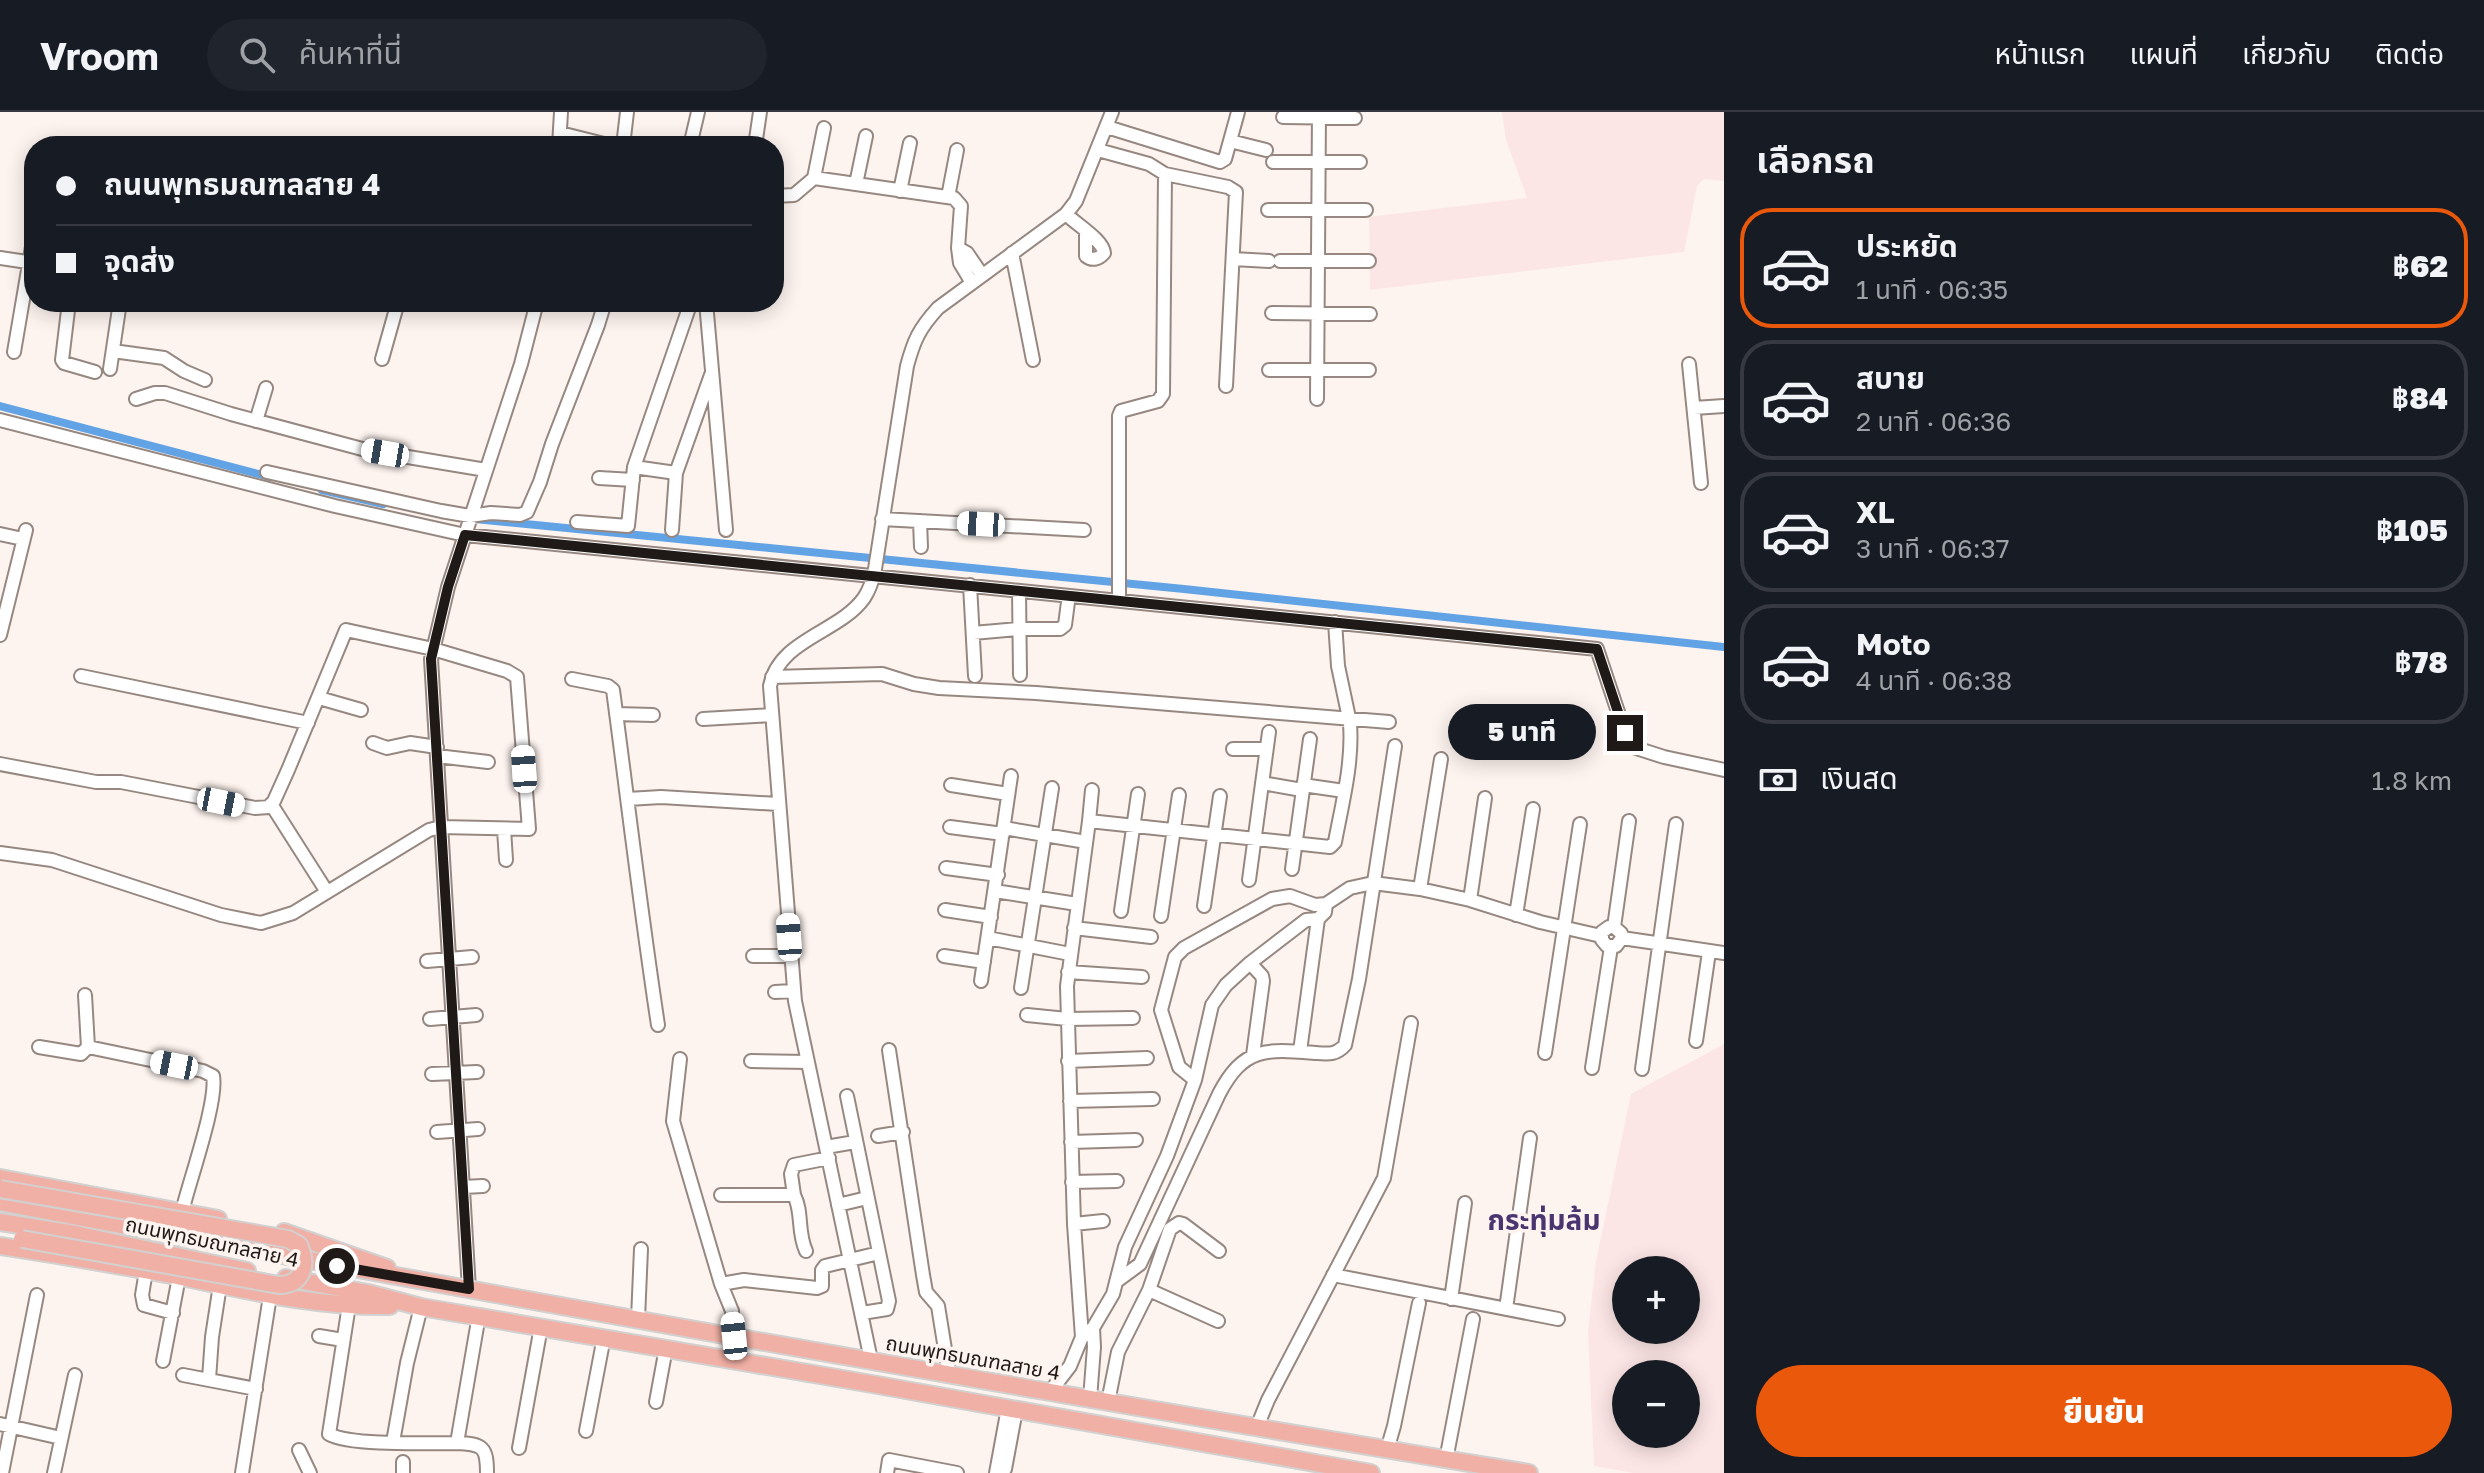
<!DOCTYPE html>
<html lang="th">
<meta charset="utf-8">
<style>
:root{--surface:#171b24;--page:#20242c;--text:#f1f3f6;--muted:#9ea1a6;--line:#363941;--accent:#ea580c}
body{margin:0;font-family:"Golos Text","Noto Sans Thai",sans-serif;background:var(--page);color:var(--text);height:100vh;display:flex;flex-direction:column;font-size:30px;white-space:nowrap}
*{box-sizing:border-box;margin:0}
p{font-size:26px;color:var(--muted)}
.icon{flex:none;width:44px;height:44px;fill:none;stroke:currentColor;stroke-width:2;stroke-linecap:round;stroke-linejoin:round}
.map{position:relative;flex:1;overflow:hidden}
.panel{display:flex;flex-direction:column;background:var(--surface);width:760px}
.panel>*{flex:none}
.hud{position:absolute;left:24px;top:24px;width:760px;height:176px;border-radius:32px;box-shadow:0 4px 20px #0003;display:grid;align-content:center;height:176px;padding:0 32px;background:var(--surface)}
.buttons{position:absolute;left:1612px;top:1144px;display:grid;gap:16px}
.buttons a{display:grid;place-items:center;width:88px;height:88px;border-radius:50%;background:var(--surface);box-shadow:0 4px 20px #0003;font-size:40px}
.end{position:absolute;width:36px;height:36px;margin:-18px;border:10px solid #1f1a17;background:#fff;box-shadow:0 0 0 4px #fff}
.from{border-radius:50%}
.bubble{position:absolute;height:56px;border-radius:28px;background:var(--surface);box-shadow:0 4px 20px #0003;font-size:26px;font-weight:800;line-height:56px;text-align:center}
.car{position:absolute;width:24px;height:48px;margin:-24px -12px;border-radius:10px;box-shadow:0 0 6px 2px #0007;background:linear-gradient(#fff 24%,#345 0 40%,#fff 0 76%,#345 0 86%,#fff 0)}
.hud b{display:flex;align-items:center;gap:28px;height:76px;font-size:30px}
.hud b+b{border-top:2px solid var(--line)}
.hud i{width:20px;height:20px;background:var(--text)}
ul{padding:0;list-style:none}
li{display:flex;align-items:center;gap:24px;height:120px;margin:0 16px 12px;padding:0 16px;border:4px solid var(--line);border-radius:32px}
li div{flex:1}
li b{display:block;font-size:30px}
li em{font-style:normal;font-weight:800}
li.on{border-color:var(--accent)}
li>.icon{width:72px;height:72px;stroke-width:1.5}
h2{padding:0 32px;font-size:36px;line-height:96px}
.pay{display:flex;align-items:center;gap:20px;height:88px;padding:0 32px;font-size:30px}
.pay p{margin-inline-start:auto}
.cta{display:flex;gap:16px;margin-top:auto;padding:16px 32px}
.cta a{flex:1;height:92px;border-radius:48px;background:var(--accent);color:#fff;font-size:32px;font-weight:800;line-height:92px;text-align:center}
header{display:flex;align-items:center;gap:48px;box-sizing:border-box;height:112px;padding:0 40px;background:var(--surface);border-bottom:2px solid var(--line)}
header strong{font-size:38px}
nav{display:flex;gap:44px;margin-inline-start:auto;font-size:28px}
.search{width:560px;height:72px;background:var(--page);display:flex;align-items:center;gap:20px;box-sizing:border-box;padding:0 28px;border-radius:44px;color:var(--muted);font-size:30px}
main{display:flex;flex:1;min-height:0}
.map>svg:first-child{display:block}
.industrial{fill:#fce6e5;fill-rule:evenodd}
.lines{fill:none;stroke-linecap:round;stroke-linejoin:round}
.canal{stroke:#62a3e6;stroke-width:8}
.minor-casing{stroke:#968881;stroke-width:16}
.major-casing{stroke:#d2d1d1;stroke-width:20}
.minor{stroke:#fff;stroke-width:12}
.major{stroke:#f1b0a5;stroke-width:16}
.major-bridge-casing{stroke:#d2d1d1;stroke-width:20;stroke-linecap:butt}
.major-bridge{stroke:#f1b0a5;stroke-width:16}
.route{stroke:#1f1a17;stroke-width:10}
.labels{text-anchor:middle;stroke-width:7;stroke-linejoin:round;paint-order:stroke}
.street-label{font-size:20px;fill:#1f1a17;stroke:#fef4ef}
.district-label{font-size:28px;font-weight:bold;fill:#4a3571;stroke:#fef4ef}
</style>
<header>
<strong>Vroom</strong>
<div class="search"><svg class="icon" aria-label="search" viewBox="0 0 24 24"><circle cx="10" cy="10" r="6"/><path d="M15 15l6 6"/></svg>ค้นหาที่นี่</div>
<nav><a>หน้าแรก</a><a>แผนที่</a><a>เกี่ยวกับ</a><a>ติดต่อ</a></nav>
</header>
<main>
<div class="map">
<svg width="1724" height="1361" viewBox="0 0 1724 1361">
<rect width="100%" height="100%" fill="#fef4ef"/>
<path class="industrial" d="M1502 0H1724V69L1704 67 1697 74 1684 140 1370 178 1369 105 1527 86 1506 28Z
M1724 932V1361H1633L1594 1354 1588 1220 1596 1149 1631 982ZM1626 1158H1686V1218H1626ZM1626 1262H1686V1322H1626Z"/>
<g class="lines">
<path class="canal" d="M0 294 270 365
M322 378 383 392
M475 407 1184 477 1724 535"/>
<defs>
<path id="minor" d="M1283 5 1355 6
M1107 15 1220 50 1225 47 1238 0
M560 21 612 34
M1230 29 1266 38
M559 34 561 0
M623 34 627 0
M690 34 698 0
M755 34 760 0
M1098 38 1149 52 1165 62 1228 75 1236 80 1226 274
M1273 50H1360
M814 66 824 16
M856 72 866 24
M900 79 910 31
M774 84 794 83 814 66 954 86 961 94 958 136
M948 85 957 38
M1268 98H1366
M1066 102C1077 113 1103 128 1104 141 1099 147 1092 149 1086 144V120
M1012 141 1033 248
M0 146 34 151
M1233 147 1269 149
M1280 149H1369
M972 171 960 151 958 136 967 141 982 163
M69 190 62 248 64 251 95 260
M706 190 726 418
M1272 201 1370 202
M113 239 164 246 184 259 205 268
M14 240 34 123
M382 247 398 190
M1689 252 1701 371
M110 257 120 190
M1269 258H1369
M136 287 155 281H165L231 302 366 338 486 358
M1317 287 1319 0
M1694 296 1724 294
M0 308 335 394 465 423 1597 537 1625 621 1633 635 1664 645 1724 658
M256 309 266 276
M634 355 676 361
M267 360 441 399 470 404 491 401 520 403 527 400 540 370 552 332 598 213 605 190
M599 366 633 368
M882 407 1084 418
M920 409 921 435
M577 410 628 414 634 355 691 190
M672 418 676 361 711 263
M0 422 23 427
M970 473 975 564
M1019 479 1020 563
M1119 488V304L1121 299 1158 289 1163 282 1165 62
M1335 510 1338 554 1349 606
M973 521 1019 517H1060L1065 513 1068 490
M0 523 26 418
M81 564 308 611
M772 565 882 562 914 572 939 576 1036 581 1389 610
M572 567 608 574 613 578C628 690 641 802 658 913
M319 586 361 598
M616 602 653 603
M703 607 772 603
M373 631 387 636 410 631 437 635
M1233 637H1266
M437 644 488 650
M0 652 96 670H121L255 696 269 695 274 689 288 658 346 518 433 537 507 559 517 565 529 717 441 715 429 718 293 801 261 811 221 803 52 748 0 741
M1262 671 1302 678
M951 673 1008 682
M1303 673 1344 679
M1092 678 1089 709 1330 735 1335 730C1342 692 1353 651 1350 612
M628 687 661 685 778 692
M271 692 327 780
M950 715 1003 722
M1004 716 1086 730
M504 717 506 748
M946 756 998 763
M1292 757 1310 627
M1249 768 1269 620
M1420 777 1441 647
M995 779 1077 792
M1470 788 1485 686
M1204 794 1220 684
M945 798 991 805
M1121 799 1138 682
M1516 803 1533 697
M1161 804 1179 683
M1614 815H1609L1602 820V828L1607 834H1616L1622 826 1621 821 1614 815 1629 709
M1074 816 1151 825
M988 826 1070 842
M1622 826 1724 841
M753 844H790
M944 844 984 850
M427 849 472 845
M1250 851 1262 864 1263 869 1253 943
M1068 860 1142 865
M981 869 1011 664
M1021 876 1052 676
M775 880 793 879
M85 883 88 935 203 959 213 964C218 989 189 1070 182 1100
M1027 903 1067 907 1133 906
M430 907 476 903
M1696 929 1709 840
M39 935 81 942 88 935
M889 938 923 1163 926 1180 938 1194 949 1262
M1300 939 1318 807
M1545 941 1580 712
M680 947 673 1009 721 1172
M751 949 807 950
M1068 949 1147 946
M1592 956 1611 835
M1642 957 1676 712
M432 962 477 960
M1195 968 1179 955 1161 898 1175 845 1184 836 1272 787 1290 784 1315 793 1326 792 1350 776 1373 771 1420 777 1470 788 1540 810 1601 824
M847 984 889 1189 887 1197 862 1201
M1070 989 1153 987
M437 1020 478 1017
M878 1024 903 1020
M1071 1030 1136 1028
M826 1035 855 1030
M1072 1070 1117 1069
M463 1075 483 1074
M721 1083H794L791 1062 794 1053 829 1046
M794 1083C803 1100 797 1120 806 1139
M838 1093 867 1086
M1074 1112 1103 1109
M146 1159 142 1183 144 1193 173 1201
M1333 1163 1558 1207
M1117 1169 1140 1152 1219 982C1244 934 1267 937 1316 941 1329 942 1336 943 1345 933L1359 867 1395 634
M469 1177 431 547 448 475 521 252 537 190
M1149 1178 1218 1209
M1451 1187 1465 1091
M349 1193 329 1322C350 1334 429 1331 457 1331
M1506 1197 1530 1026
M479 1203 457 1331C483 1332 487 1335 487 1361
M638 1207 641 1137
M319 1224 343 1228
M734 1224 732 1199 721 1172 744 1168 817 1176 822 1174V1158L825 1154 879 1141
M1082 1225 1074 1112 1067 874 1089 709
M871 1248 795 889 770 574C779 527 839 521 864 486 870 477 873 467 875 457L907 254C914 228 919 217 938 196L1066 102 1076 89 1112 0
M163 1249 179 1165
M183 1263 256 1277
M209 1267 212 1225 220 1173
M1050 1280 1070 1254 1082 1225 1093 1216 1113 1182 1125 1135 1167 1044 1195 968 1212 893 1226 873 1250 851 1306 808 1318 807 1325 800 1326 792
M1090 1287 1094 1235 1093 1216
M656 1290 666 1236
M1108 1290 1118 1240 1149 1178 1170 1117 1179 1111 1183 1112 1219 1139
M0 1312 61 1326
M1257 1315 1268 1288 1384 1066 1411 911
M586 1319 604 1225
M393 1330 407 1251 421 1195
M519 1336 541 1215
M299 1338 310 1361
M1387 1338 1394 1314 1419 1191
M1446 1348 1473 1207
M403 1350V1361
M1005 1357 1016 1298
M2 1361 37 1183
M54 1361 75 1263
M242 1361 270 1184
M887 1361 889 1348 957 1361
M996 1361 1008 1296"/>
<path id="major" d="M0 1066 218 1107
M0 1090C508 1187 1018 1276 1529 1361
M0 1110 75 1122 247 1159
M284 1120 387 1156
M0 1134C59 1143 118 1153 177 1164 248 1179 317 1195 390 1194
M286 1166 368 1181 421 1195 872 1272 1371 1361"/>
</defs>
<use href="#minor" class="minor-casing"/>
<use href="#major" class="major-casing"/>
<use href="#minor" class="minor"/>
<use href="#major" class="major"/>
<defs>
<path id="major-bridge" d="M0 1077 288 1127 299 1133C308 1153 303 1173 279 1173L22 1127"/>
</defs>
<use href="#major-bridge" class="major-bridge-casing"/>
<use href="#major-bridge" class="major-bridge"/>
</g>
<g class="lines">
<path class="route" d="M337 1154 469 1177 431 547 448 475 465 423 1597 537 1625 621"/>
</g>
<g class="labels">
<g class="street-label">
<text transform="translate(212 1130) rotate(12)" y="7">ถนนพุทธมณฑลสาย 4</text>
<text transform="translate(973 1246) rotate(10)" y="7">ถนนพุทธมณฑลสาย 4</text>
</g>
<g class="district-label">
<text x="1544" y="1118">กระทุ่มล้ม</text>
</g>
</g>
</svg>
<div class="buttons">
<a>+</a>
<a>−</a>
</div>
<i class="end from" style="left:337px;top:1154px"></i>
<i class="end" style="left:1625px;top:621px"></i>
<div class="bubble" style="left:1448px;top:592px;width:148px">5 นาที</div>
<i class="car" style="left:385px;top:341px;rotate:280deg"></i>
<i class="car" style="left:981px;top:412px;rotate:273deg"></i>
<i class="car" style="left:524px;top:657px;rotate:356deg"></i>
<i class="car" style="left:221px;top:690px;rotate:101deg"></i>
<i class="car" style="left:789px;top:825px;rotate:356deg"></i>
<i class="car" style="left:174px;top:953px;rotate:281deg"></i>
<i class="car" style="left:734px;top:1224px;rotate:354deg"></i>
<div class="hud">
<b><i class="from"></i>ถนนพุทธมณฑลสาย 4</b>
<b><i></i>จุดส่ง</b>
</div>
</div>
<section class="panel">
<h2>เลือกรถ</h2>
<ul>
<li class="on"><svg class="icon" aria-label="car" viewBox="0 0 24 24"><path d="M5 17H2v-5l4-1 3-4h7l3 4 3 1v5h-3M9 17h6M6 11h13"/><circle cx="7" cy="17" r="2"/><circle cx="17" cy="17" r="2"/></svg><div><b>ประหยัด</b><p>1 นาที · 06:35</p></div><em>฿62</em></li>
<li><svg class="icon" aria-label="car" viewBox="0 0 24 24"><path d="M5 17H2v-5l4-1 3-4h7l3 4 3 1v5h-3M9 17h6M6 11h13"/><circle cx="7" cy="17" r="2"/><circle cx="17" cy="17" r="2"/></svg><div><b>สบาย</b><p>2 นาที · 06:36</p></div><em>฿84</em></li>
<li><svg class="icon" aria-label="car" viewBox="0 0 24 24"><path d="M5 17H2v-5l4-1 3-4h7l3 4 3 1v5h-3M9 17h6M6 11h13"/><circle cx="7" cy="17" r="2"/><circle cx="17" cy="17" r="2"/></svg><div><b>XL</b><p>3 นาที · 06:37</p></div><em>฿105</em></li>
<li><svg class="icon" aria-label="car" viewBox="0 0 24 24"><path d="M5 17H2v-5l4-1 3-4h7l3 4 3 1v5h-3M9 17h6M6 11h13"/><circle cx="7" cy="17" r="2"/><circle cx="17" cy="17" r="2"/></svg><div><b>Moto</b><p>4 นาที · 06:38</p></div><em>฿78</em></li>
</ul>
<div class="pay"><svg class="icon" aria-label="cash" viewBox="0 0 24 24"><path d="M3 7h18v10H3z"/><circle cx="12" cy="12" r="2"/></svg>เงินสด<p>1.8 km</p></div>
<div class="cta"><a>ยืนยัน</a></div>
</section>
</main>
